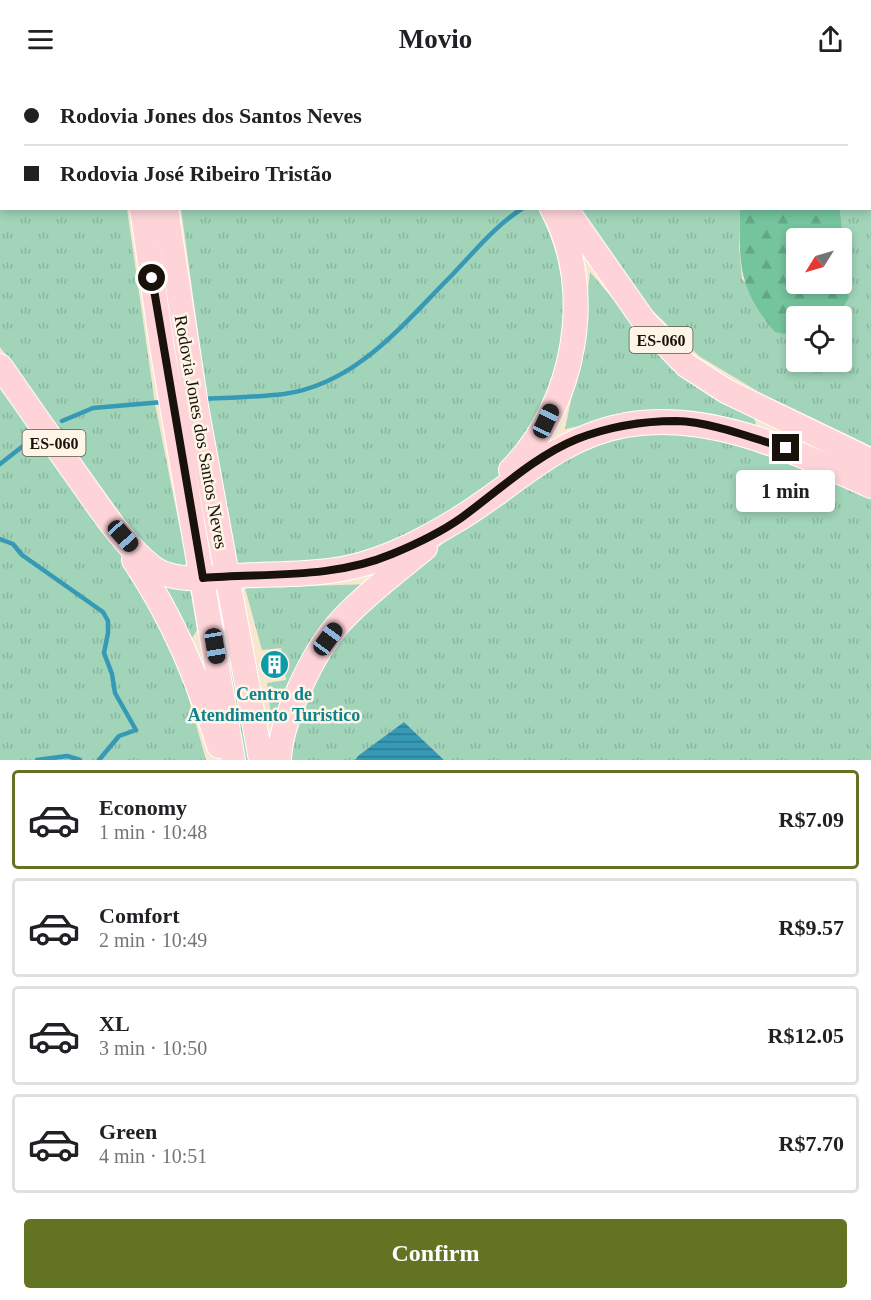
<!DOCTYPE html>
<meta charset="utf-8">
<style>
:root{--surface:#fff;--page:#f6f6f6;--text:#202124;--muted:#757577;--line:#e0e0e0;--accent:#627321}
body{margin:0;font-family:Georgia,serif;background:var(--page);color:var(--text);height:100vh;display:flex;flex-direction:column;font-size:22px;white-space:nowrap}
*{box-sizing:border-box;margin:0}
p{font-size:20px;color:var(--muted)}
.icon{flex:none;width:33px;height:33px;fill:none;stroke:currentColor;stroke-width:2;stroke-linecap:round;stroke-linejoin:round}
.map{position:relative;height:682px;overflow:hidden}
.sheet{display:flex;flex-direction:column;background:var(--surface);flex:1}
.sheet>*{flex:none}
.guide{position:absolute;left:0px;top:0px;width:872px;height:132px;box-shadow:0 3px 9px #0003;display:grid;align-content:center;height:132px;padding:0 24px;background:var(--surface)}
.needle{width:39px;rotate:233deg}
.tools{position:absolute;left:786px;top:150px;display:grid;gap:12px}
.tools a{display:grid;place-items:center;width:66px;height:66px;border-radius:6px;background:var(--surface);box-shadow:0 3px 9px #0003;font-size:30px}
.end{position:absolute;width:27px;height:27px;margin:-14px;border:8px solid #18120a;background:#fff;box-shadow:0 0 0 3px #fff}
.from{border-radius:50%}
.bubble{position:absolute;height:42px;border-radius:6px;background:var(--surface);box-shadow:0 3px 9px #0003;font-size:20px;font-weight:700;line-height:42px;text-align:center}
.car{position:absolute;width:18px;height:36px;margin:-18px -9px;border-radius:8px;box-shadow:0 0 4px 2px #0007;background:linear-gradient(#222 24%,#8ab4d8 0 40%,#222 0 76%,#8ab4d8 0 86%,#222 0)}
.guide b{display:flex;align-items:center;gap:21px;height:57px;font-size:22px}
.guide b+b{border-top:2px solid var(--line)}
.guide i{width:15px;height:15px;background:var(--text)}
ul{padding:10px 0 0;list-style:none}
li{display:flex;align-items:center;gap:18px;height:99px;margin:0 12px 9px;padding:0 12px;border:3px solid var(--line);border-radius:6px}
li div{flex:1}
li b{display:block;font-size:22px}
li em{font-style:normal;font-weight:700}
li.selected{border-color:var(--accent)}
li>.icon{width:54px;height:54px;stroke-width:1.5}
.cta{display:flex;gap:12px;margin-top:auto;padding:12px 24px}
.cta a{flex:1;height:69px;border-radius:6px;background:var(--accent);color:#fff;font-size:24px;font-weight:700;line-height:69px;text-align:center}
header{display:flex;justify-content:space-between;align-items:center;height:78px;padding:0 24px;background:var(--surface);font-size:27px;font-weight:700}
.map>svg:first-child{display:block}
.grass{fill:url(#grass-tufts)}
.forest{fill:url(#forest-firs);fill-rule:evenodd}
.water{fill:url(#water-rules)}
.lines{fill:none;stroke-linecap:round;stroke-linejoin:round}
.stream{stroke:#3699b5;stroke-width:4.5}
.lane-casing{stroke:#8c7e69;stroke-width:10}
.primary-casing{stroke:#fff;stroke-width:26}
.lane{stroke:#fff;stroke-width:8}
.primary{stroke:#fed4d9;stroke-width:24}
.route{stroke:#18120a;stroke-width:8}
.labels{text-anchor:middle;stroke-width:5;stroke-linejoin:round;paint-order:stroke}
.shield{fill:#fff5e7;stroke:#5d564c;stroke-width:1.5}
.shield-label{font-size:16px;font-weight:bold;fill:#18120a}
.street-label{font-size:18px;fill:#18120a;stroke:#fff5e7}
.culture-label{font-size:18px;font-weight:bold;fill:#0d838f;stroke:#fff5e7}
</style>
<header><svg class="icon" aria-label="menu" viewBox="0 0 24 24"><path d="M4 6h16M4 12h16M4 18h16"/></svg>Movio<svg class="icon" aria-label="share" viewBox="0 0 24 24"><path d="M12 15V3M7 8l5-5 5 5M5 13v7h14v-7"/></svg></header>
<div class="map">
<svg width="871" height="682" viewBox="0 0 871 682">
<defs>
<pattern id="grass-tufts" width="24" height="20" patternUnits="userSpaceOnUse" patternTransform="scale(1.5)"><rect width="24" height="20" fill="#a1d4b9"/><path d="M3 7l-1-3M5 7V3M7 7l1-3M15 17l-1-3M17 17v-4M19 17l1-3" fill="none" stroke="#8ab59e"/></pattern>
<pattern id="forest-firs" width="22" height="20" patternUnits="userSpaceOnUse" patternTransform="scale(1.5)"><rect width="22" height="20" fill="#74c49d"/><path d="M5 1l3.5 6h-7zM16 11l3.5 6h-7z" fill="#64a786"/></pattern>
<pattern id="water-rules" width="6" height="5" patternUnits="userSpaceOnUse" patternTransform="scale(1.5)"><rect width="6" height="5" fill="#3699b5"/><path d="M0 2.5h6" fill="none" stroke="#2d7b91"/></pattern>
</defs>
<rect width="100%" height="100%" fill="#f7e7cf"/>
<path class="grass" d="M0 0H121L2 2V130L127 131 155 326 187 486 174 490 151 478 0 269Z
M177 0H451L452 1 177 2Z
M871 63V368L759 314 699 278 649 229 576 131H740L739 168 742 201 796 258V284H842V238H838L849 220 840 131 870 130Z
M181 131H538C577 204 569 281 530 351 525 362 520 374 513 383 487 416 432 449 394 465 346 486 294 487 243 492L229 478Z
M590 194 671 289 703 312 754 338 756 347 748 351 613 341 565 351 580 279Z
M0 307 136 498 181 593 206 682H0Z
M657 349 738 364 871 418V682H444L404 644 355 682H287L294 644 344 551 365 529 505 415 582 367Z
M372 506 273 655 267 605 286 602 281 570 262 572 245 510Z
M162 507 190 511 197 552 192 560Z
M222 510 253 682H244L214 511Z"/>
<path class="forest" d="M568 0H738L737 2Z
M740 131H840L849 220 838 238H796V258L775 254C738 210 739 186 740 131ZM842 160V206H796V160Z"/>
<path class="water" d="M404 644 444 682H355L358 678Z"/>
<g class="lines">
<path class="stream" d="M771 2V0
M201 321C229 320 257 319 284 316 357 306 405 244 453 196 475 173 496 147 523 130
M62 343 93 330 163 324
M0 386 23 368
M0 461 13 466 22 477 103 534 108 543V555L104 575 112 596 115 615 136 652 119 658 99 682
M37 682 67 678 80 682"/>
<defs>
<path id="lane" d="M506 0 507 2"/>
<path id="primary" d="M473 0 474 2
M136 2 137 0
M159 2 160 0
M142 130 162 269 233 682
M166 130 197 334 261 682
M565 130 644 243 686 287 726 313 871 383
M0 288C28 328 55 367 83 406 101 432 127 470 152 489 174 506 211 499 237 498 267 496 299 497 329 493 375 488 419 465 457 442 514 408 557 359 626 347 711 332 795 374 871 408
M511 392C575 327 597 212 552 130
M134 482C174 542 197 599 219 668
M279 682C280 643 314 572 341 543 366 516 397 493 425 470"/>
</defs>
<use href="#lane" class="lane-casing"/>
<use href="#primary" class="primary-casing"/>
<use href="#lane" class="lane"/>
<use href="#primary" class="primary"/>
</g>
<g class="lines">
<path class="route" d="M152 200 203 500C266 495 333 501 392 476 414 467 441 454 461 440 498 413 535 378 577 361 608 349 643 343 676 343 713 344 751 360 786 370"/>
</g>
<defs>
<symbol id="building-disc" viewBox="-11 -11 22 22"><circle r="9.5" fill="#0f9aa8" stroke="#fff5e7"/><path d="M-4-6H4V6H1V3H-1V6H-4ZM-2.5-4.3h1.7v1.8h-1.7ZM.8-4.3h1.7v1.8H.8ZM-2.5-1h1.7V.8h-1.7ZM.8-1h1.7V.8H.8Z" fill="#fff"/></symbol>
</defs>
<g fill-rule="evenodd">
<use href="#building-disc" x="258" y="570" width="33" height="33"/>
</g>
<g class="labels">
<g class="shield">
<rect x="629.5" y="249" width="63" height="26" rx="4.5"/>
<rect x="22.5" y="352" width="63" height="26" rx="4.5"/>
</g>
<g class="shield-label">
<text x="661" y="268">ES-060</text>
<text x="54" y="371">ES-060</text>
</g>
<g class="street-label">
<text transform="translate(201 354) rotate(80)" y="6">Rodovia Jones dos Santos Neves</text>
</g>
<g class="culture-label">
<text x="274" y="622">Centro de<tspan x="274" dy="21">Atendimento Turistico</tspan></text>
</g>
</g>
</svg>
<div class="tools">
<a><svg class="needle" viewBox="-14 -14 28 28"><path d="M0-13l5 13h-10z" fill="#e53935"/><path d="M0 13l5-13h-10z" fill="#757577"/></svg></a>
<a><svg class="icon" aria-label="locate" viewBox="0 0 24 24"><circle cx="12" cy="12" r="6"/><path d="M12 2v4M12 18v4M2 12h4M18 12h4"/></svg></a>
</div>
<i class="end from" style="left:152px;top:200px"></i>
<i class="end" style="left:786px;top:370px"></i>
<div class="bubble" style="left:736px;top:392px;width:99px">1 min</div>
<i class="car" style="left:546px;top:343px;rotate:25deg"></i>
<i class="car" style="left:123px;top:458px;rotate:138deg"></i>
<i class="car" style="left:328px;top:561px;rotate:36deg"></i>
<i class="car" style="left:215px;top:568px;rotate:171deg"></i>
<div class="guide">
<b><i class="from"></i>Rodovia Jones dos Santos Neves</b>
<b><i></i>Rodovia José Ribeiro Tristão</b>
</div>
</div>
<section class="sheet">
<ul>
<li class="selected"><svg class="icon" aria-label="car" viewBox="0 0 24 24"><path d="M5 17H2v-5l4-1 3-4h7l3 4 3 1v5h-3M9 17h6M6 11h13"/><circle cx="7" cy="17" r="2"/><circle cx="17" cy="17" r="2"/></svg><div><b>Economy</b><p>1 min · 10:48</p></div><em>R$7.09</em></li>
<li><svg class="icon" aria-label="car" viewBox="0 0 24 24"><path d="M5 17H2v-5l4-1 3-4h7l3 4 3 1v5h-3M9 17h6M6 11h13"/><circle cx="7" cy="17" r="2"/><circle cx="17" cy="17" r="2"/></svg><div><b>Comfort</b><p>2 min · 10:49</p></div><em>R$9.57</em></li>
<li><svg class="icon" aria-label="car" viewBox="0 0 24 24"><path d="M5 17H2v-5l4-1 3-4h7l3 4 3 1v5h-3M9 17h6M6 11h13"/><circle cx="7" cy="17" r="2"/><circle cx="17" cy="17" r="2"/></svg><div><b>XL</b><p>3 min · 10:50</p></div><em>R$12.05</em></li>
<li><svg class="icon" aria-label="car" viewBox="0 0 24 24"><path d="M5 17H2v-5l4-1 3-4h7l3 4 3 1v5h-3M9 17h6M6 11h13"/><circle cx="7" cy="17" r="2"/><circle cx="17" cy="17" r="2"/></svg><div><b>Green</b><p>4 min · 10:51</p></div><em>R$7.70</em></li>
</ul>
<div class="cta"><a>Confirm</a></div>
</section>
